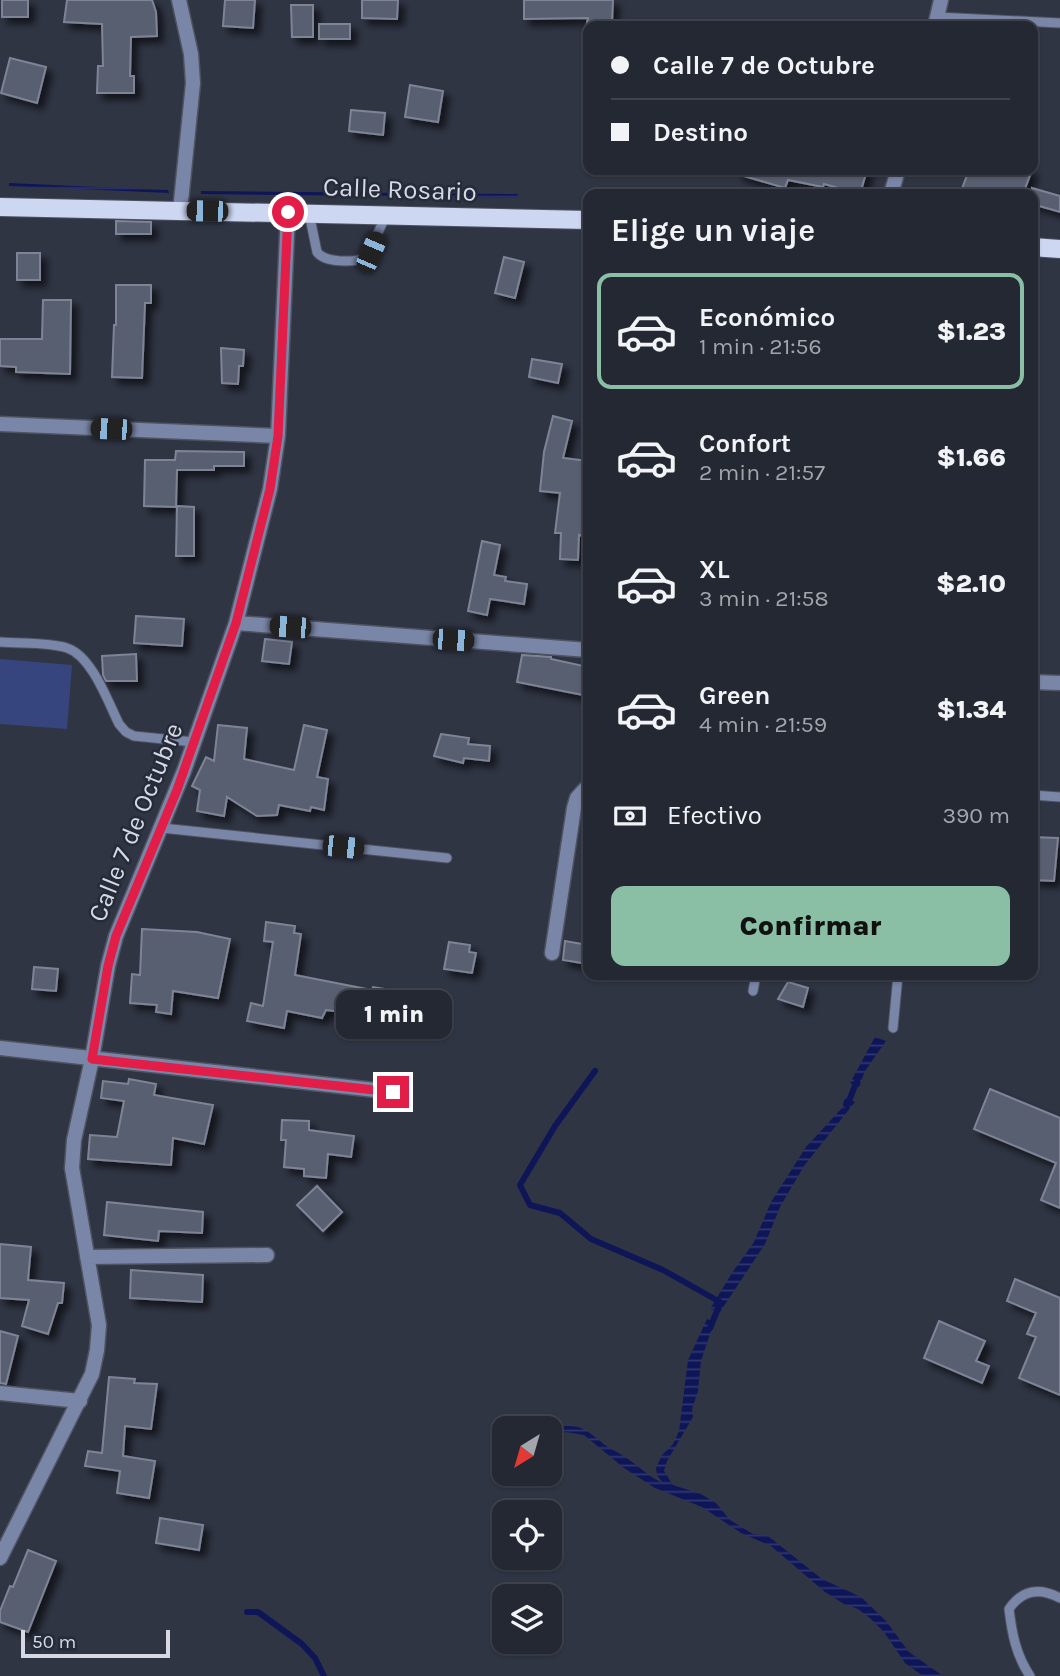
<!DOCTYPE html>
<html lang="es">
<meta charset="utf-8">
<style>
:root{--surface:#242833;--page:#2c303b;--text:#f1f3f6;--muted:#a3a6ac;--line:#41444e;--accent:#8abfa5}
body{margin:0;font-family:Karla,sans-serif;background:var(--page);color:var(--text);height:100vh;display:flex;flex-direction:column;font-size:26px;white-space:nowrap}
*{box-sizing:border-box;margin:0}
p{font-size:23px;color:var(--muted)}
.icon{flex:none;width:38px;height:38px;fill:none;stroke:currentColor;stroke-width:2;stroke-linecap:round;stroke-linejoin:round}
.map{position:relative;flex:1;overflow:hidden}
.drawer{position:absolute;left:583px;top:189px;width:455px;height:791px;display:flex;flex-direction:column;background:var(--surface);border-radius:14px;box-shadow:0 2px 5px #0004,0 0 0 2px var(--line)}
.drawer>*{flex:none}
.guide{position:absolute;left:583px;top:21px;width:455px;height:154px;border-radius:14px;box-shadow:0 2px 5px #0004,0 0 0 2px var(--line);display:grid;align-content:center;height:154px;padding:0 28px;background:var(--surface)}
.needle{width:46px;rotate:217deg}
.fabs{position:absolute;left:492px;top:1416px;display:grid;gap:14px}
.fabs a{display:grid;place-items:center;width:70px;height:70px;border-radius:14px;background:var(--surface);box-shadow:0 2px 5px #0004,0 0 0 2px var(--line);font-size:35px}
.scale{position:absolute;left:21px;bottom:18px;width:149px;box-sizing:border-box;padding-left:7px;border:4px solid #d6d9e3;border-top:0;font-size:19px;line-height:24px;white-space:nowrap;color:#d6d9e3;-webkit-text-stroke:5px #262b3a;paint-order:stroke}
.end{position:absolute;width:32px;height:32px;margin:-16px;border:9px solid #e11d48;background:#fff;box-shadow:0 0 0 4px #fff}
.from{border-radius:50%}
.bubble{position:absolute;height:49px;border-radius:14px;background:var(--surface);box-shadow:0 2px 5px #0004,0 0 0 2px var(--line);font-size:23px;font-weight:800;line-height:49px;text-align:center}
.car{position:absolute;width:21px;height:42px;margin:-21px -10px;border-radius:9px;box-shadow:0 0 5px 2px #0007;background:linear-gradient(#222 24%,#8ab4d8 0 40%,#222 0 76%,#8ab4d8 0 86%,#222 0)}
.guide b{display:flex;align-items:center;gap:24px;height:66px;font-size:26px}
.guide b+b{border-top:2px solid var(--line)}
.guide i{width:18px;height:18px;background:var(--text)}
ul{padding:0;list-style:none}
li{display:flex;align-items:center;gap:21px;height:116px;margin:0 14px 10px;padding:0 14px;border:4px solid transparent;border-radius:14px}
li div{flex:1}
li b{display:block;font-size:26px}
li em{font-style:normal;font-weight:800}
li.active{border-color:var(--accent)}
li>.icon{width:63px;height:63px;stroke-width:1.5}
h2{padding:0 28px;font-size:32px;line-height:84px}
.pay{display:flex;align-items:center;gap:18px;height:77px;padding:0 28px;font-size:26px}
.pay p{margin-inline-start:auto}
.button{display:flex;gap:14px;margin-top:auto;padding:14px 28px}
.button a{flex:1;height:80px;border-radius:14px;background:var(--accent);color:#111;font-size:28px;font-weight:800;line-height:80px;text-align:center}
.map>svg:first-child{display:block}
.garden{fill:#36457d}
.water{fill:url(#water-rules)}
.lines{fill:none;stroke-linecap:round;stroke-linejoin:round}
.stream{stroke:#0f1657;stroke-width:6}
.building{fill:#595f70;stroke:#7e8496;stroke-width:2;filter:url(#shadow)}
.service-casing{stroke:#4e5361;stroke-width:11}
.minor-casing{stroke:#4e5361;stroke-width:17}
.primary-casing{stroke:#4e5361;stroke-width:20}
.service{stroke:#7a86a7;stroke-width:9}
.minor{stroke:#7a86a7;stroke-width:14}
.primary{stroke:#cdd7f2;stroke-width:18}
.route{stroke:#e11d48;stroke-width:9}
.labels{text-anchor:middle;stroke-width:5;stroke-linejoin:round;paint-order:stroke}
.street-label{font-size:26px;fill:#d6d9e3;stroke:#262b3a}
</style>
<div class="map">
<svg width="1060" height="1676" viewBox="0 0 1060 1676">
<defs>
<pattern id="water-rules" width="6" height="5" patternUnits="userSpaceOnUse" patternTransform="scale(1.75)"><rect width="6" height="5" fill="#0f1657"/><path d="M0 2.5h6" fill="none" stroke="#31376f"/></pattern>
<filter id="shadow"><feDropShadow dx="6" dy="6" stdDeviation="3.5" flood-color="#0009"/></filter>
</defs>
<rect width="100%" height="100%" fill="#303544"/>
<path class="garden" d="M0 659 72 665 67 729 0 724Z"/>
<path class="water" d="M9 183 168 190 169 193 9 186Z
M201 191 518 194 517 198 201 194Z
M875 1037 886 1041 865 1071 859 1087 850 1083Z
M845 1097 855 1102 804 1166 780 1207 765 1244 720 1312 710 1309 732 1273 754 1242 771 1202 806 1147 842 1108Z
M707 1319 714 1322 701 1361 698 1391 692 1409 693 1417 667 1461 664 1471 673 1485 701 1494 716 1503 730 1520 753 1534 768 1536 822 1579 861 1597 886 1621 909 1652 943 1676H923L905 1663 884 1632 871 1619 858 1609 844 1604 825 1592 771 1546 741 1533 702 1507 655 1488 624 1468 584 1435 566 1432 559 1435 560 1427C583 1422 591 1435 608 1447 612 1450 618 1452 622 1455 637 1464 647 1476 663 1483L657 1475 656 1468 662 1455 673 1444 679 1431 688 1360Z"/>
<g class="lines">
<path class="stream" d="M595 1071 555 1126 520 1185 530 1205 560 1213 591 1239 663 1270 720 1302
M847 1106 858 1078
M710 1328 719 1306
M247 1612H258L302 1644 315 1658 324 1676"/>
</g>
<path class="building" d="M2 0H28V17H2Z
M67 0H152L156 12 157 36 131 37 130 76H134V93H97L98 66H103L102 24 64 22Z
M225 0H255L253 28 223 26Z
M362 0H398L397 19 362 18Z
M524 0H613L612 23H587L588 18 524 19Z
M291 5H313V37H292Z
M319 24H350V39H319Z
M10 58 46 67 37 103 1 93Z
M410 85 443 91 438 122 405 117Z
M351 110 385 113 383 135 349 131Z
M738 170H867L860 194 824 184 823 187 788 180 785 188 737 174Z
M969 170H1032L1023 194H960Z
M1032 188 1060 196V212L1032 204Z
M116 221 151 222V234H116Z
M17 253H40V280H17Z
M504 257 524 262 515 298 495 293Z
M116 285H151V303H145L142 378 112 377 114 325H116Z
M43 300H71L70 374 16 372V367L0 366V339H42Z
M221 348 244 350 243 366H239L238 384 222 383Z
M532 359 562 364 558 383 529 377Z
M553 416 572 421 563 458 588 461V537L579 535 578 560 560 559 561 533H555L560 493 540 491 544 452Z
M176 451 244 452V466H214V470H177L176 507 144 506 145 460H175Z
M177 506 194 507V556H176Z
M482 541 500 545 494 575 506 577 505 581 527 584 524 604 490 599 487 615 468 611Z
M136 616 184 619 182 646 134 643Z
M265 639 292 642 289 664 262 661Z
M136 654 137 681H106L103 675 102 656Z
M522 655 551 657V659L588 667V696L517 682Z
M218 725 247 728 244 759 294 770 304 725 327 730 317 777 328 779 324 810 311 807 310 811 279 805 277 815 257 816 227 797 224 816 197 811 200 790 192 786 206 757 214 761Z
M441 734 469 738 468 744 490 746 489 761 464 758 463 763 434 756Z
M1032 837 1058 838 1054 881 1032 880Z
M266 922 295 926 294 933 301 934 295 975 372 990 373 987 398 991 396 1009 383 1007 382 1017 326 1010 322 1018 287 1011 284 1028 247 1021 251 1003 263 1006 273 942 264 941Z
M142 929 197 932 230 939 218 998 173 991 171 1014 156 1012 157 1005 130 1003 132 974 140 975Z
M565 941 588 945V964L563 960Z
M449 942 470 945 469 952 476 953 472 973 444 969Z
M34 967 58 969 56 991 32 989Z
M788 982 808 988 803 1007 778 999Z
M129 1079 156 1084 154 1095 213 1105 204 1144 173 1138 171 1165 88 1159 90 1135 117 1137 124 1101 101 1098 103 1081 128 1084Z
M990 1089 1060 1118V1208L1041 1200 1056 1163 974 1129Z
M282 1120 309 1121V1130L354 1136 351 1157 328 1154 326 1178 304 1176V1169L284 1167 286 1140H281Z
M317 1186 342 1212 323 1231 297 1205Z
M107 1202 203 1212 202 1233 159 1231 158 1241 104 1235Z
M0 1244 31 1247 28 1280 64 1283 62 1303H58L48 1334 22 1326 29 1300 0 1298Z
M131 1270 203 1275 202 1302 130 1298Z
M1015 1279 1060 1298V1395L1019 1378 1036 1337 1027 1334 1036 1313 1007 1301Z
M939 1321 985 1341 976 1361 989 1366 982 1383 924 1358Z
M0 1331 18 1336 6 1384 0 1383Z
M109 1377 135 1379 134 1383 157 1384 151 1429 125 1426 123 1456 155 1461 149 1498 117 1493 120 1471 85 1466 88 1451 102 1453Z
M160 1518 203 1525 199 1550 156 1543Z
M28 1550 56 1561 28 1632 0 1622V1611L10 1586 13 1587Z"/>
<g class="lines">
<defs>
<path id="service" d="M937 17 1060 23
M309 213 317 252C325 263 355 263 367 257L386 215
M0 642C21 644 47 642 67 648 92 656 108 702 119 724L126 732 134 736 194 742
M1032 795 1060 797
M162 828 447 858
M753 991 756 975
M893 1028 898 975
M1030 1676C1016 1655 1012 1634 1009 1609 1022 1590 1039 1587 1060 1598"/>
<path id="minor" d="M179 0 191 54 193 83 180 211
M935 26 941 0
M891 194 898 170
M0 424 278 436
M236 623 588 650
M1032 682 1060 683
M552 953 574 808 577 798 588 786
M0 1048 393 1092
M87 1257 267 1255
M0 1393 80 1401
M0 1558 92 1374 97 1350 99 1325 72 1168 74 1140 92 1059 108 966 116 936 184 771 236 623 270 489 278 436 288 212"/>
<path id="primary" d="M0 207 588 220
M1032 247 1060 249"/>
</defs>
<use href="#service" class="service-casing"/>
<use href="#minor" class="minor-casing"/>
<use href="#primary" class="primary-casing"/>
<use href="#service" class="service"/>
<use href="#minor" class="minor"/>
<use href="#primary" class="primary"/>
</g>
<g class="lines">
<path class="route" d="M288 212 278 436 270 489 236 623 177 790 116 936 108 966 92 1059 393 1092"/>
</g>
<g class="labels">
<g class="street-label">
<text transform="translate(400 189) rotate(2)" y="9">Calle Rosario</text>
<text transform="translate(135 822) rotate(-68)" y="9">Calle 7 de Octubre</text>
</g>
</g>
</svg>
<div class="fabs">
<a><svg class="needle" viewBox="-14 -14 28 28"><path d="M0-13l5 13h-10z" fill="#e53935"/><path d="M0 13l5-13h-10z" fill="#a3a6ac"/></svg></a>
<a><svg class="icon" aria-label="locate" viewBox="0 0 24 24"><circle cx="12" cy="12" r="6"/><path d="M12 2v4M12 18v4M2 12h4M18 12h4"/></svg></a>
<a><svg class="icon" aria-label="layers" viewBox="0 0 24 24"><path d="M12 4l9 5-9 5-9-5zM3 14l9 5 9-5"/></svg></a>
</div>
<div class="scale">50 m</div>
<i class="end from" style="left:288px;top:212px"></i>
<i class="end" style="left:393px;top:1092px"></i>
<div class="bubble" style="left:336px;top:990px;width:116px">1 min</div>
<i class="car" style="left:207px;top:211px;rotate:271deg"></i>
<i class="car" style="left:371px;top:252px;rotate:23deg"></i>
<i class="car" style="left:111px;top:429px;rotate:272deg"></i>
<i class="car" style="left:290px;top:627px;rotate:274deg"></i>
<i class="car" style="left:453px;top:640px;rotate:94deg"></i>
<i class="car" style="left:343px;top:847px;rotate:96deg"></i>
<div class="guide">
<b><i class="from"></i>Calle 7 de Octubre</b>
<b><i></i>Destino</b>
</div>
<section class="drawer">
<h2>Elige un viaje</h2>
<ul>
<li class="active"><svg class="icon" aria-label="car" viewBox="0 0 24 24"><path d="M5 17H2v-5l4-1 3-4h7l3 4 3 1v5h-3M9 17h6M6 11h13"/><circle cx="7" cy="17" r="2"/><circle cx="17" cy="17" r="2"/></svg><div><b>Económico</b><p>1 min · 21:56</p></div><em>$1.23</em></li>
<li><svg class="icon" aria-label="car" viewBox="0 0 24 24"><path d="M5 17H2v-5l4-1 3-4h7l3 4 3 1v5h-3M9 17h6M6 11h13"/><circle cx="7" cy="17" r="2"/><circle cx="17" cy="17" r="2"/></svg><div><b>Confort</b><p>2 min · 21:57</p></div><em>$1.66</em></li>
<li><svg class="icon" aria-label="car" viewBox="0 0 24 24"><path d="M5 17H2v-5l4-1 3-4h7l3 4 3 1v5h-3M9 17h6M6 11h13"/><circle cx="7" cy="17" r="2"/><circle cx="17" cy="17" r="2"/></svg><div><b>XL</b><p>3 min · 21:58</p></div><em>$2.10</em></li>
<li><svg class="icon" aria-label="car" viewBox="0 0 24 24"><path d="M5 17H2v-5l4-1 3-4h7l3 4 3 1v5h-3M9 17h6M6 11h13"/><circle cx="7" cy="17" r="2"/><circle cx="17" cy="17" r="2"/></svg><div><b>Green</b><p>4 min · 21:59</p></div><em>$1.34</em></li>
</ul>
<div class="pay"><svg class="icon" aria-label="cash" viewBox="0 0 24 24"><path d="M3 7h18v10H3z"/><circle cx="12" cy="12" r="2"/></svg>Efectivo<p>390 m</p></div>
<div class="button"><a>Confirmar</a></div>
</section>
</div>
